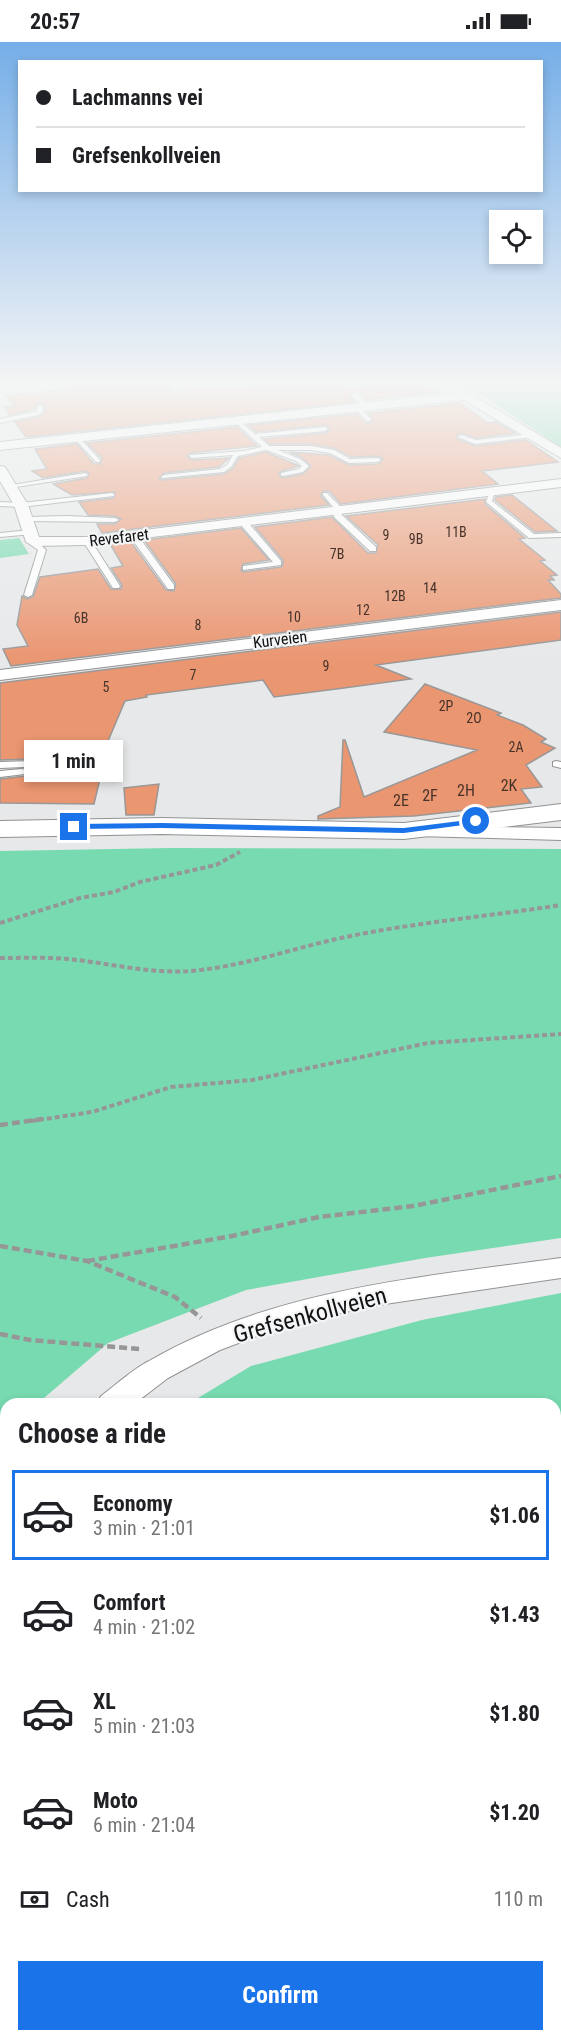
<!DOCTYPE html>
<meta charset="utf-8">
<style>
:root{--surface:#fff;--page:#f6f6f6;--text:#202124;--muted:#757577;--line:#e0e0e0;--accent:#1a73e8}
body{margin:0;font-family:"Roboto Condensed",sans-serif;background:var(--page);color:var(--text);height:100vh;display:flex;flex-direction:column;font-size:22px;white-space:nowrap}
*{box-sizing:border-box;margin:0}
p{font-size:20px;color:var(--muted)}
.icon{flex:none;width:33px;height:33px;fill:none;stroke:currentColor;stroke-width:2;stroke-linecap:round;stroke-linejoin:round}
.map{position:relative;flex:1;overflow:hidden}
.drawer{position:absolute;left:0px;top:1356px;width:561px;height:644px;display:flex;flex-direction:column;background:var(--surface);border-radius:18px 18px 0 0;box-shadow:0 3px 9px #0003}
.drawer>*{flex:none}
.banner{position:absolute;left:18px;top:18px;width:525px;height:132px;border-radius:0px;box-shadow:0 3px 9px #0003;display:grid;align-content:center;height:132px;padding:0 18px;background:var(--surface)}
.fabs{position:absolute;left:489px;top:168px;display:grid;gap:12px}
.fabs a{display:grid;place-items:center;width:54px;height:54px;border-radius:0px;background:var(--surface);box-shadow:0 3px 9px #0003;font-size:30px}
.end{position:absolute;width:27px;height:27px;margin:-14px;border:8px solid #1a73e8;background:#fff;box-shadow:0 0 0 3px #fff}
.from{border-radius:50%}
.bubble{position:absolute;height:42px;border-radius:0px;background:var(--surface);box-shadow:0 3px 9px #0003;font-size:20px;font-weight:700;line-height:42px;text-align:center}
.banner b{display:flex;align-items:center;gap:21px;height:57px;font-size:22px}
.banner b+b{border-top:2px solid var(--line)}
.banner i{width:15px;height:15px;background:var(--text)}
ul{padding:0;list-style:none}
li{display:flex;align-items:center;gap:18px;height:90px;margin:0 12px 9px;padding:0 6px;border:3px solid transparent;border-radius:0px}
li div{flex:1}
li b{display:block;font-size:22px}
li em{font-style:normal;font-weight:700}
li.active{border-color:var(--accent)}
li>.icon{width:54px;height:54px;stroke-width:1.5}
h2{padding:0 18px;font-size:27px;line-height:72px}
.pay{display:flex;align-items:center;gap:15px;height:66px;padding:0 18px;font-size:22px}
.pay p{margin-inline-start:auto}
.primary-button{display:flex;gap:12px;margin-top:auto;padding:12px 18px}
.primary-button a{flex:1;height:69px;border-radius:0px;background:var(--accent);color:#fff;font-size:24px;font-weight:700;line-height:69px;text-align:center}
.status{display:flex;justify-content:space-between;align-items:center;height:42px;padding:0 30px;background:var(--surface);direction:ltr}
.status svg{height:16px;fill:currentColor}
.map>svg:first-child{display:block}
.green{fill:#78dab0}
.building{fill:#ea9671;stroke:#999797;stroke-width:1.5}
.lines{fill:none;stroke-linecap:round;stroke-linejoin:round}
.lane-casing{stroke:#919293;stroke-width:2}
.street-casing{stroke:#919293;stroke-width:2}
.secondary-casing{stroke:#919293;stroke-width:2}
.path-far2{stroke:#969697;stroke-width:4;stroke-dasharray:5 3;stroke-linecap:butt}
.path-far1{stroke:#969697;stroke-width:4.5;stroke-dasharray:8 4;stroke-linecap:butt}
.path{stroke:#969697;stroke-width:6;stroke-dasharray:9 4.5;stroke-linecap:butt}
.lane{fill:#fff;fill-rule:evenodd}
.street{fill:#fff;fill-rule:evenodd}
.secondary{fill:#fff;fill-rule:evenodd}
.route{fill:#1a73e8}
.labels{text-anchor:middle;stroke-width:4.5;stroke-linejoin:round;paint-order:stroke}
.far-number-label{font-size:14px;fill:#48332a}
.far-street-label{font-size:16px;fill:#121213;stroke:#f4f5f6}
.number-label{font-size:16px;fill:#48332a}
.near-street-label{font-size:24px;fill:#121213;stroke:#f4f5f6}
</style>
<div class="status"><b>20:57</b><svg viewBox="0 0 49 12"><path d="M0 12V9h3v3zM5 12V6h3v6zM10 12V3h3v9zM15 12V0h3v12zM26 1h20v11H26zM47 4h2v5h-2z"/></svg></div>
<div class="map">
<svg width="561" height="1999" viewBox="0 0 561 1999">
<rect width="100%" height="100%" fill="#e7e8e9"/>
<path class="green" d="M461 340H561V405Z
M19 496 29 512 0 516V498Z
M170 806 561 807V1196L425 1216 246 1248 108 1301 37 1362H6V1409L0 1418V809Z
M561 1251V1805L555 1815V1362H188L251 1324 422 1278Z
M6 1614V1942L0 1940V1627Z
M236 1994H481L479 1999H244Z"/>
<path class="building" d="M65 340H170V349L293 340H343L347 345 392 340H424L439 350 366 358 358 350H352L350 354 355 360 26 395 15 380 39 375 45 370V363L37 361 35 367 10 373 4 365 15 364 6 354 68 347Z
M460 361 488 381 496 380 515 391 476 396 462 391 457 393V397L475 404 526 398 558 420 482 429 498 442 341 462 329 449H323L321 454 329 463 102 491 97 482H115L121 477 115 474 88 473 79 460 114 456 115 450 72 453 53 442 87 436 89 431 85 429 43 436 32 429 47 427 35 407 77 402 94 422H100L102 416 87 401 237 385 257 404 190 411 187 414 192 418 229 416 219 425 164 431 159 437 162 438 224 432 233 426 239 416 266 410 299 424 279 430 280 435 283 436 303 432 311 424 301 415 289 410 329 413 349 423 378 422 383 417 378 414 351 415 334 406 311 402H270L264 397 325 391 330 388 326 383 256 390 248 383 357 372 365 381H371L373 377 368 371Z
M512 453 557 489 535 490 495 458 496 455Z
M485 457V462L525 496 519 497 545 518 540 519 557 533 550 534 554 538H548L561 552V556L11 624 3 607 28 604 17 583 22 554 27 557 33 555 40 535 98 527 111 547H121L122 543 111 526 123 524 110 502 131 500 166 548 174 549 176 542 144 498 241 486 269 518 243 522 241 528 243 530 281 525 283 523V518L255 485 332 475 368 511H376L378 503 346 474Z
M561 570V598L376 623 411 637 344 646 274 655 263 638 146 653 147 655 125 659 100 718 94 715 0 718V641Z
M425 642 501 671 497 673 523 683 546 697 541 700 555 706 526 723 542 745 521 747 531 761 414 774 318 777V774L340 765 343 698H345L364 755 477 708 384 690Z
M97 724 92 737H100L94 762 0 761V737L25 734 27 727Z
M159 742 154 773H126L124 746Z"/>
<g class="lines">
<defs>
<path id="lane" d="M352 352H356L366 361 363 369 371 377V379H367L358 370 361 362 352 354Z
M38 363 43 364V370L38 373 0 381V377L34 370 37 369Z
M236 376 255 392 325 385 328 387 325 389 259 395 269 404H311L334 408 350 417 378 416 381 418 378 420 349 421 330 411 311 408H278L300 417 309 424 303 430 283 434 281 433V431L299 427 302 424 296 419 266 408 238 414 231 425 224 430 162 436 161 435 164 433 220 427 227 423 233 413 192 416 189 414 190 413 244 409 262 405 234 379V377Z
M530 392 533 394 532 395 475 402 458 395 461 393 476 398Z
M75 395H79L100 418V420H96L75 397Z
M85 431 88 433 87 434 9 446 6 444Z
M490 449 495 450 492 459 534 492 561 491V495L529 496 486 460Z
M112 451 114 452V454L21 465 0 464V460L21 461Z
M323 451H327L341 465V472L376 505V509H370L334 475 333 465 323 453Z
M66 474 115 476 119 478 115 480 26 479 22 477 26 475Z
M240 478H246L281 519V523L243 528V524L273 520 240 482Z
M30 488H33V492L0 495V491Z
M130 491H136L174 543V547H168L129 493Z
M84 497H90L120 544 119 546H113L83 499Z
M30 498H36L46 508 32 553 28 555 24 553 38 508 30 502Z
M94 717 99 720 97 722 0 726V720Z
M556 719 561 720V726L553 724V720Z
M22 727 25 728V732L0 735V729Z"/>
<path id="street" d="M454 342 561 406V416L464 358 0 408V400L455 351 448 346Z
M0 424 5 425 28 463 39 495H87L561 437V445L87 503 33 504 26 500 14 463 0 439Z
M561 558V568L0 638V628Z
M424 784 561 786V798L417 794 414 790 417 786Z
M561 1216V1236L385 1262 325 1274 273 1288 220 1308 168 1336 134 1362H97L101 1354C117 1342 132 1328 149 1319 273 1247 422 1235 561 1216Z
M6 1478V1513L0 1515V1480Z"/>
<path id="secondary" d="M561 762V778L404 797 162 792 0 795V779L162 776 404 781Z"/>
</defs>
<use href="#lane" class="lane-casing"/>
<use href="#street" class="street-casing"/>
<use href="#secondary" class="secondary-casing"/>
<path class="path-far2" d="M0 881 80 856 114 850 140 840 216 823 240 810
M0 916C22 916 46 915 68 917 108 921 150 932 190 929 239 925 285 909 332 898 407 881 485 875 561 863
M31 1079 92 1070 171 1045 252 1038 428 1001 561 992"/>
<path class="path-far1" d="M0 1083 42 1077
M0 1204 87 1219 175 1255 201 1276
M87 1219 232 1194 319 1175 413 1164 561 1134
M0 1292 30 1298 140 1307"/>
<path class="path" d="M555 1851 561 1850
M172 1999 175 1994"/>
<use href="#lane" class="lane"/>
<use href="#street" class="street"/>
<use href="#secondary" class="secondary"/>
</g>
<linearGradient id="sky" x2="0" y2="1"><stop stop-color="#75aee8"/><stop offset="0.55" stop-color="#f4f5f5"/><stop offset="1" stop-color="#f4f5f5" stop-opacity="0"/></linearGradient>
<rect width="561" height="620" fill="url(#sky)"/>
<path class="route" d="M476 777 480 779 478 781 404 791 162 786 74 787 70 785 74 782 162 781 404 786Z"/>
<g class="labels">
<g class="far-number-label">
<text x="456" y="495">11B</text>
<text x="386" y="498">9</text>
<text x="416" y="502">9B</text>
<text x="337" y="517">7B</text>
<text x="430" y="551">14</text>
<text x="395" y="559">12B</text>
<text x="363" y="573">12</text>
<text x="294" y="580">10</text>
<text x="81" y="581">6B</text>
<text x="198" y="588">8</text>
<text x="326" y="629">9</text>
<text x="193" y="638">7</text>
<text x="106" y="650">5</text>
<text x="446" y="669">2P</text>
<text x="474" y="681">2O</text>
<text x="516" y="710">2A</text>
</g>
<g class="far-street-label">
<text transform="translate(119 495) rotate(-7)" y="6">Revefaret</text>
<text transform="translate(280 597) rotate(-7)" y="6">Kurveien</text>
</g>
<g class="number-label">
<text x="509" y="749">2K</text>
<text x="466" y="754">2H</text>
<text x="430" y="759">2F</text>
<text x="401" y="764">2E</text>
</g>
<g class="near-street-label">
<text transform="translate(310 1273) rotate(-15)" y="8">Grefsenkollveien</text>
</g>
</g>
</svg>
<div class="fabs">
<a><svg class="icon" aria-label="locate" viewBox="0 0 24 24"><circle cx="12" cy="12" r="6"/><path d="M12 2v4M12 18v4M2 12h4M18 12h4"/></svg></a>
</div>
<i class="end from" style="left:476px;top:779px"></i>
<i class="end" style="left:74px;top:785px"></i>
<div class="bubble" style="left:24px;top:698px;width:99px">1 min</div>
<div class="banner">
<b><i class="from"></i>Lachmanns vei</b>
<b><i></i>Grefsenkollveien</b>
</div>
<section class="drawer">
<h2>Choose a ride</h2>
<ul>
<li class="active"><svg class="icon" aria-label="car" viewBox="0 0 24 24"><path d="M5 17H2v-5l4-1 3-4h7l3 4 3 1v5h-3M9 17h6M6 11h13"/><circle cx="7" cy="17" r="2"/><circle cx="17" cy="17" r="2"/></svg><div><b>Economy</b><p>3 min · 21:01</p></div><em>$1.06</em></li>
<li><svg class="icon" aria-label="car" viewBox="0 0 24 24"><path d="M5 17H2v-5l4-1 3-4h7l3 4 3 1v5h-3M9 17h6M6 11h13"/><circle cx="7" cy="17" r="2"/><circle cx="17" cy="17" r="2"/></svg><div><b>Comfort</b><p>4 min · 21:02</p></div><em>$1.43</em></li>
<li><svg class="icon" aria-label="car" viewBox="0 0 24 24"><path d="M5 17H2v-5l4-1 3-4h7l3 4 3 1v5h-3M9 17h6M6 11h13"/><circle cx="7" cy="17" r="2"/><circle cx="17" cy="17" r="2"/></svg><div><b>XL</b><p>5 min · 21:03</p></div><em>$1.80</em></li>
<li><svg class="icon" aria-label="car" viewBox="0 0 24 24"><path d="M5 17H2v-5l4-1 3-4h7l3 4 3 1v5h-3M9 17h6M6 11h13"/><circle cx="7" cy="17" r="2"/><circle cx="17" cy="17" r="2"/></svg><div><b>Moto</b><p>6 min · 21:04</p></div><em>$1.20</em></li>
</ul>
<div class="pay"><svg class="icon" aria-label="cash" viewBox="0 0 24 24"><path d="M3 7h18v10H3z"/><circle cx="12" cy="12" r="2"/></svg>Cash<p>110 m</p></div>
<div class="primary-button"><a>Confirm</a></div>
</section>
</div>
